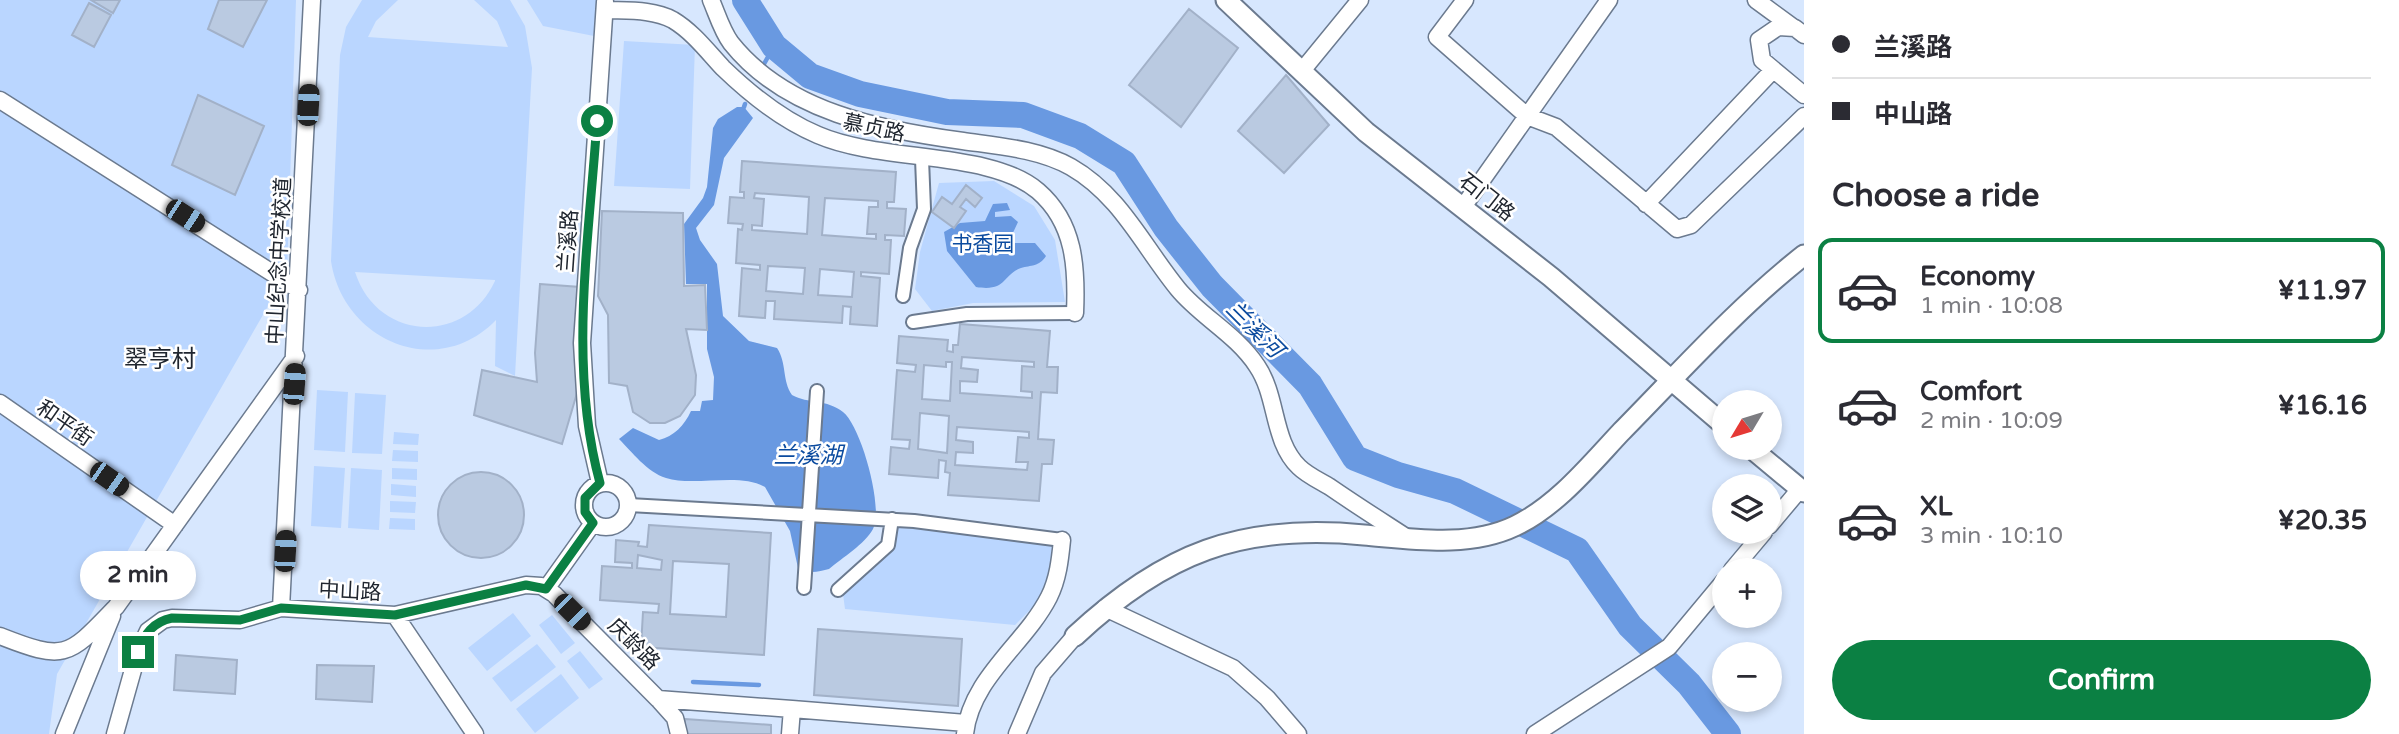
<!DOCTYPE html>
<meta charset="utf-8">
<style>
:root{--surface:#fff;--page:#f7f7f7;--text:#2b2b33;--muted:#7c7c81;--line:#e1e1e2;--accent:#0b8043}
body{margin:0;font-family:"Varela Round","Noto Sans SC",sans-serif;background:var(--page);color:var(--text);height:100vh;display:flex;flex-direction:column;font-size:26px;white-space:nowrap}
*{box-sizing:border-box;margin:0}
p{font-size:23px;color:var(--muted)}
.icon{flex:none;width:38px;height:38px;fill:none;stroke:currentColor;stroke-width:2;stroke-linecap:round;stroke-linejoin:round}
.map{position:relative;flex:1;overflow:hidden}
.drawer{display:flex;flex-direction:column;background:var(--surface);width:595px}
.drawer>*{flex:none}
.guide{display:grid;align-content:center;height:154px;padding:0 28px;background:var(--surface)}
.needle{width:46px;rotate:232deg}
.buttons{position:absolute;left:1712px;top:390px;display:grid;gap:14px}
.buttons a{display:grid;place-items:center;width:70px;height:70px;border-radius:50%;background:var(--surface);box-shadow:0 4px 10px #0003;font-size:35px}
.end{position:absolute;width:32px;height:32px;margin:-16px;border:9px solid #0b8043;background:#fff;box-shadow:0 0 0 4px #fff}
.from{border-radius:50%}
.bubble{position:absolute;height:49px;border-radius:24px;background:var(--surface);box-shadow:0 4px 10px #0003;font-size:23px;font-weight:700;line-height:49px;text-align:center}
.car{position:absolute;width:21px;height:42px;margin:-21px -10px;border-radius:9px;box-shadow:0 0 5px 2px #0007;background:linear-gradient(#222 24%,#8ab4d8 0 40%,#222 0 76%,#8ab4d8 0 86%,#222 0)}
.guide b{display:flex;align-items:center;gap:24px;height:66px;font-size:26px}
.guide b+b{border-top:2px solid var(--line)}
.guide i{width:18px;height:18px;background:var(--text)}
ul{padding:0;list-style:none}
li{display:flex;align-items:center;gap:21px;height:105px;margin:0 14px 10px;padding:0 14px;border:4px solid transparent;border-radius:14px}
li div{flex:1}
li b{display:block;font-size:26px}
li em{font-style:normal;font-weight:700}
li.on{border-color:var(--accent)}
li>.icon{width:63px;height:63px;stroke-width:1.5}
h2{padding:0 28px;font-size:32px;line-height:84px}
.action{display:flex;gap:14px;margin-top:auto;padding:14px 28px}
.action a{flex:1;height:80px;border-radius:42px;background:var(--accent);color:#fff;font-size:28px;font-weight:700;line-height:80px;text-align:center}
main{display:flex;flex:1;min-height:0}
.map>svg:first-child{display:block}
.green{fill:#bad6ff;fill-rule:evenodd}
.water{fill:#6999e1}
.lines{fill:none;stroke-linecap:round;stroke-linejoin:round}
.stream{stroke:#6999e1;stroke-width:4.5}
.river{stroke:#6999e1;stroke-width:26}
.building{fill:#bacae1;stroke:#a2b1c8;stroke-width:2;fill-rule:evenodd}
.pedestrian-casing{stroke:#6b7a8f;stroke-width:16}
.minor-casing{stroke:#6b7a8f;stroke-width:19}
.tertiary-casing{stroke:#6b7a8f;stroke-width:23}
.pedestrian{stroke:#fff;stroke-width:12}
.minor{stroke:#fff;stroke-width:16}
.tertiary{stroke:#fff;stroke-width:19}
.route{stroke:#0b8043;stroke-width:9}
.labels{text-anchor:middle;stroke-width:5;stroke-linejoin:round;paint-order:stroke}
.street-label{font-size:21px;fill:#20262f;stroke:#fff}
.park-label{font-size:21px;fill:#0b4b9f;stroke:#fff}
.water-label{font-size:23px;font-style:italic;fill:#0b4b9f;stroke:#fff}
.quarter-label{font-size:24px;fill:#20262f;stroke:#fff}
</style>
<main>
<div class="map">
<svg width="1804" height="734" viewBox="0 0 1804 734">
<rect width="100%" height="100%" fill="#d7e7fe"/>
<path class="green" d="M0 0H296L287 273 57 674 49 734H0Z
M362 0H398L376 21 368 37 508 47 497 21 474 0H510L525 26 532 68 515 376 495 366 496 320C437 381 343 341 331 261L340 55 346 27ZM355 272 495 280V281C465 346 377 341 355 272Z
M527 0H597L594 36 543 26Z
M624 41 695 45 690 189 614 186Z
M994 181 1034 206 1055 240 1065 302 973 303 932 311 915 289 920 252 939 183Z
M317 390 348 392 345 452 314 450Z
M355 393 386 395 382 454 352 453Z
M394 432 419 434 418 445 393 444Z
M393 450 418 451V462L392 461Z
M314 466 345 468 341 528 311 526Z
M351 468 382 470 379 530 348 528Z
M392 468 417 469V480L392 479Z
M391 484 416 486V497L391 495Z
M390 501 416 502 415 513 390 512Z
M390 518 415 519V530L389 529Z
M899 527 1052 544 1047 593 1015 625 845 609 841 579Z
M513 613 531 636 487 671 468 648Z
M552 615 575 643 561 654 539 625Z
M537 644 556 667 511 702 492 678Z
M580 651 603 679 589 689 567 661Z
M561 674 579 698 535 733 516 709Z"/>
<path class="water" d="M737 107H744L753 118 724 158 714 205 696 228 700 240 717 264 723 316 749 341 777 348C787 363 782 381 792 395 808 404 827 399 843 412 861 426 884 508 873 529 865 544 842 558 829 569 819 572 806 574 798 568L790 531 765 487C740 472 694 487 666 478 647 472 632 452 619 439L633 428 659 440C674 436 684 426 691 411H700L702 401 713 400 714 377 707 349V284H686L684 224 703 198 707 187 713 128 718 119Z
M1007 203 1010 210 995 212V217L1011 216 1018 222 1011 237 1013 243H1035L1046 256C1039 267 1031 265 1021 268 1002 275 1007 292 976 287L947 251 944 232 960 223 985 221 993 204Z"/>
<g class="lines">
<path class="stream" d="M764 64 774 46
M744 107 745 104
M693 682 759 685"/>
<path class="river" d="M745 0 774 46 810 76 860 94 947 112 1023 115 1080 136 1124 163 1166 228 1212 286 1310 385 1355 458 1398 475 1455 491 1577 550 1630 626 1689 684 1728 734"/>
</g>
<path class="building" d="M91 0H120L113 13Z
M219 0H267L243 47 208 29Z
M89 3 111 15 94 47 72 35Z
M1189 9 1238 48 1181 127 1129 85Z
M1286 75 1329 125 1284 173 1238 131Z
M198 95 264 126 235 195 172 165Z
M742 161 896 172 894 202H887V208L906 209 904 236 885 235V240H891L889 274 861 272V276L880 278 877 326 850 324 851 307 843 306 842 323 774 319 775 301H766L765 318 739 316 742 268 760 270V265L736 263 738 229 742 230 743 224 728 223 730 197 744 198V192H740ZM755 193 809 197 807 234 752 230V225L762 226 764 199 754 198ZM825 198 878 201V207H869L867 234H876V239L822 235ZM768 266 805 268 803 294 766 291ZM820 269 854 272 852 297 818 295Z
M966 185 982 198 975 207 966 199 960 207 966 211 954 228 932 212 942 197 952 204Z
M602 211 683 213 684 286 705 285 707 330 686 329 696 375 695 395 680 416 665 423H650L633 412 627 386 609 383 608 315 598 296Z
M540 284 580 287 577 393 562 444 474 415 482 370 537 382 535 353Z
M960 324 1050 331 1047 367H1058L1057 393 1041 392 1038 439 1054 440 1052 464H1042L1039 501 948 495 950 473 945 472 946 461 939 460 938 478 889 474 891 447 909 449 910 440 892 439 897 370 915 372 916 365 897 363 899 336 948 340 947 351 953 352V345H958ZM962 357 1034 362V367L1022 366 1021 391 1032 392V398L960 393V381L977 382 978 370 961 368ZM946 362H952L950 401 922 399 924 365 946 367ZM920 413 949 416 947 453 918 449ZM957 427 1029 432V438L1018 437 1016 462H1028L1027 470 955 465 956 452 973 453V442L956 440Z
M438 515a43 43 0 1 1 86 0a43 43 0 1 1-86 0Z
M649 525 771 533 764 655 641 647 643 612 658 613 659 604 600 600 602 566 632 568V563L615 562 616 540 639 542 638 546 647 547ZM638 555 662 560 661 570 637 568ZM673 561 729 564 726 617 670 614Z
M818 629 962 639 958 706 814 695Z
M176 655 237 660 235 694 174 690Z
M317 665 374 666 372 702 316 699Z
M685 719 771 725V734H684Z"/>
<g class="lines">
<defs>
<path id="pedestrian" d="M903 296 910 248 924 209 922 159
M913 322 967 314 1075 313
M629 505 914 521 1062 540
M804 588 817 391
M838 590 888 545 892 519"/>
<path id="minor" d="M711 0C717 14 722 31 731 43 786 112 881 130 963 141 998 146 1039 149 1071 167 1120 195 1143 246 1178 289 1201 317 1236 334 1257 366 1278 397 1272 441 1299 467 1307 475 1320 481 1330 487 1356 505 1383 522 1409 539
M1465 0 1437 37 1527 116 1556 127 1677 229 1691 225 1804 116
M1756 0 1794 28
M605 10C627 11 653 9 673 20 693 32 708 52 723 68 751 95 782 120 818 135 883 163 990 150 1038 191 1075 223 1077 268 1075 313
M1804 35 1795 28 1778 27 1759 40 1762 60 1804 95
M1301 72 1360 0
M0 100 299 290
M1646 204 1773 70
M1463 207 1609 0
M0 403 175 525
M584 505a22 22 0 1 1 44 0a22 22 0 1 1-44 0Z
M600 483 587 426 582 343 605 2
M1769 526 1800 489
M1732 570 1764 532
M546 589 593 523
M281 608 312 0
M1105 608 1233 668 1267 698 1298 734
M395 615 526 585 541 586 554 594 658 699 792 709 790 734
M0 636C66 662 68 657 116 607L296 356
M658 699 675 718 679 734
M792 709 966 723
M64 734 112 616
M115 734 138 652 148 631 163 620 172 618 240 620 281 608 395 615 475 734
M965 734C971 678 1025 644 1049 597 1058 579 1060 560 1062 540
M1017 734 1043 673 1075 636
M1535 734 1669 647 1724 581"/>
<path id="tertiary" d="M1226 0 1366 132 1551 277 1724 425
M1751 448 1804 492
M1075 636C1164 553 1241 523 1364 535 1413 539 1469 548 1515 526 1557 506 1590 465 1621 432 1680 372 1738 307 1804 255"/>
</defs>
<use href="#pedestrian" class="pedestrian-casing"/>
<use href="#minor" class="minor-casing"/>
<use href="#tertiary" class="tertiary-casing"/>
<use href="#pedestrian" class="pedestrian"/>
<use href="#minor" class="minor"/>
<use href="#tertiary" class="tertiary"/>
</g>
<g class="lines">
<path class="route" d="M138 652C144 634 153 622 172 618L240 620 281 608 395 615 526 585 546 589 593 523 585 512V498L600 483C568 366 589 241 597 121"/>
</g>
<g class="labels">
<g class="street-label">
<text transform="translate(874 128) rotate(12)" y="7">慕贞路</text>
<text transform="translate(1487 197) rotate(38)" y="7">石门路</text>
<text transform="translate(568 241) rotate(-86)" y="7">兰溪路</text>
<text transform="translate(279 261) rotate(-87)" y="7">中山纪念中学校道</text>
<text transform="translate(65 423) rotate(35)" y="7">和平街</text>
<text transform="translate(350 591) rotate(3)" y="7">中山路</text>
<text transform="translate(634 644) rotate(45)" y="7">庆龄路</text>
</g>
<g class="park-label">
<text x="983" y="251">书香园</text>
</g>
<g class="water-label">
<text transform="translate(1255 329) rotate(45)" y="8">兰溪河</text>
<text x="808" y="463">兰溪湖</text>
</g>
<g class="quarter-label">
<text x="160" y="367">翠亨村</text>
</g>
</g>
</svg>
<div class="buttons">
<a><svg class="needle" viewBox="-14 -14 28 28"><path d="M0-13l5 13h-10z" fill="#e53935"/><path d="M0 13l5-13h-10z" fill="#7c7c81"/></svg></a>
<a><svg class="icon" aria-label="layers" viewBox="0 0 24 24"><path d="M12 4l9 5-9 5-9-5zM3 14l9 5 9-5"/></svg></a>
<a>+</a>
<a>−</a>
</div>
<i class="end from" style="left:597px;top:121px"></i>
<i class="end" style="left:138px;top:652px"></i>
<div class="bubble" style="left:80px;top:551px;width:116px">2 min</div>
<i class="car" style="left:308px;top:105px;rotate:3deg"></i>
<i class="car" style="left:185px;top:216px;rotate:123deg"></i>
<i class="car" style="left:294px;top:384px;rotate:4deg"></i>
<i class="car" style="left:109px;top:479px;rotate:125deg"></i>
<i class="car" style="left:285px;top:551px;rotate:3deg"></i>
<i class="car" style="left:572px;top:612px;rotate:135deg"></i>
</div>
<section class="drawer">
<div class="guide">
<b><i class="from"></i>兰溪路</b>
<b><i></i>中山路</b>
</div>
<h2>Choose a ride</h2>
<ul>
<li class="on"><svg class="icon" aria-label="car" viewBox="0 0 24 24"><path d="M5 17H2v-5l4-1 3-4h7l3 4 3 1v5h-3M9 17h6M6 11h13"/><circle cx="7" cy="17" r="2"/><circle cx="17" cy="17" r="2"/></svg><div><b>Economy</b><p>1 min · 10:08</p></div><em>¥11.97</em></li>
<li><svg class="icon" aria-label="car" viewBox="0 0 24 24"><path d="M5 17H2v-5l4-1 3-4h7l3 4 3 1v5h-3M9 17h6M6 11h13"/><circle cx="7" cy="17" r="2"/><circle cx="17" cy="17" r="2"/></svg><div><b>Comfort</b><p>2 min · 10:09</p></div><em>¥16.16</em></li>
<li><svg class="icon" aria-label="car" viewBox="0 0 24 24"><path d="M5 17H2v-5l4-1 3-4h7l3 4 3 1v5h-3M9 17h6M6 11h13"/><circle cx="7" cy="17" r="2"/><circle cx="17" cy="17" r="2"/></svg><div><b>XL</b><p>3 min · 10:10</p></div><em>¥20.35</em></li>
</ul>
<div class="action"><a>Confirm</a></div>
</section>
</main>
